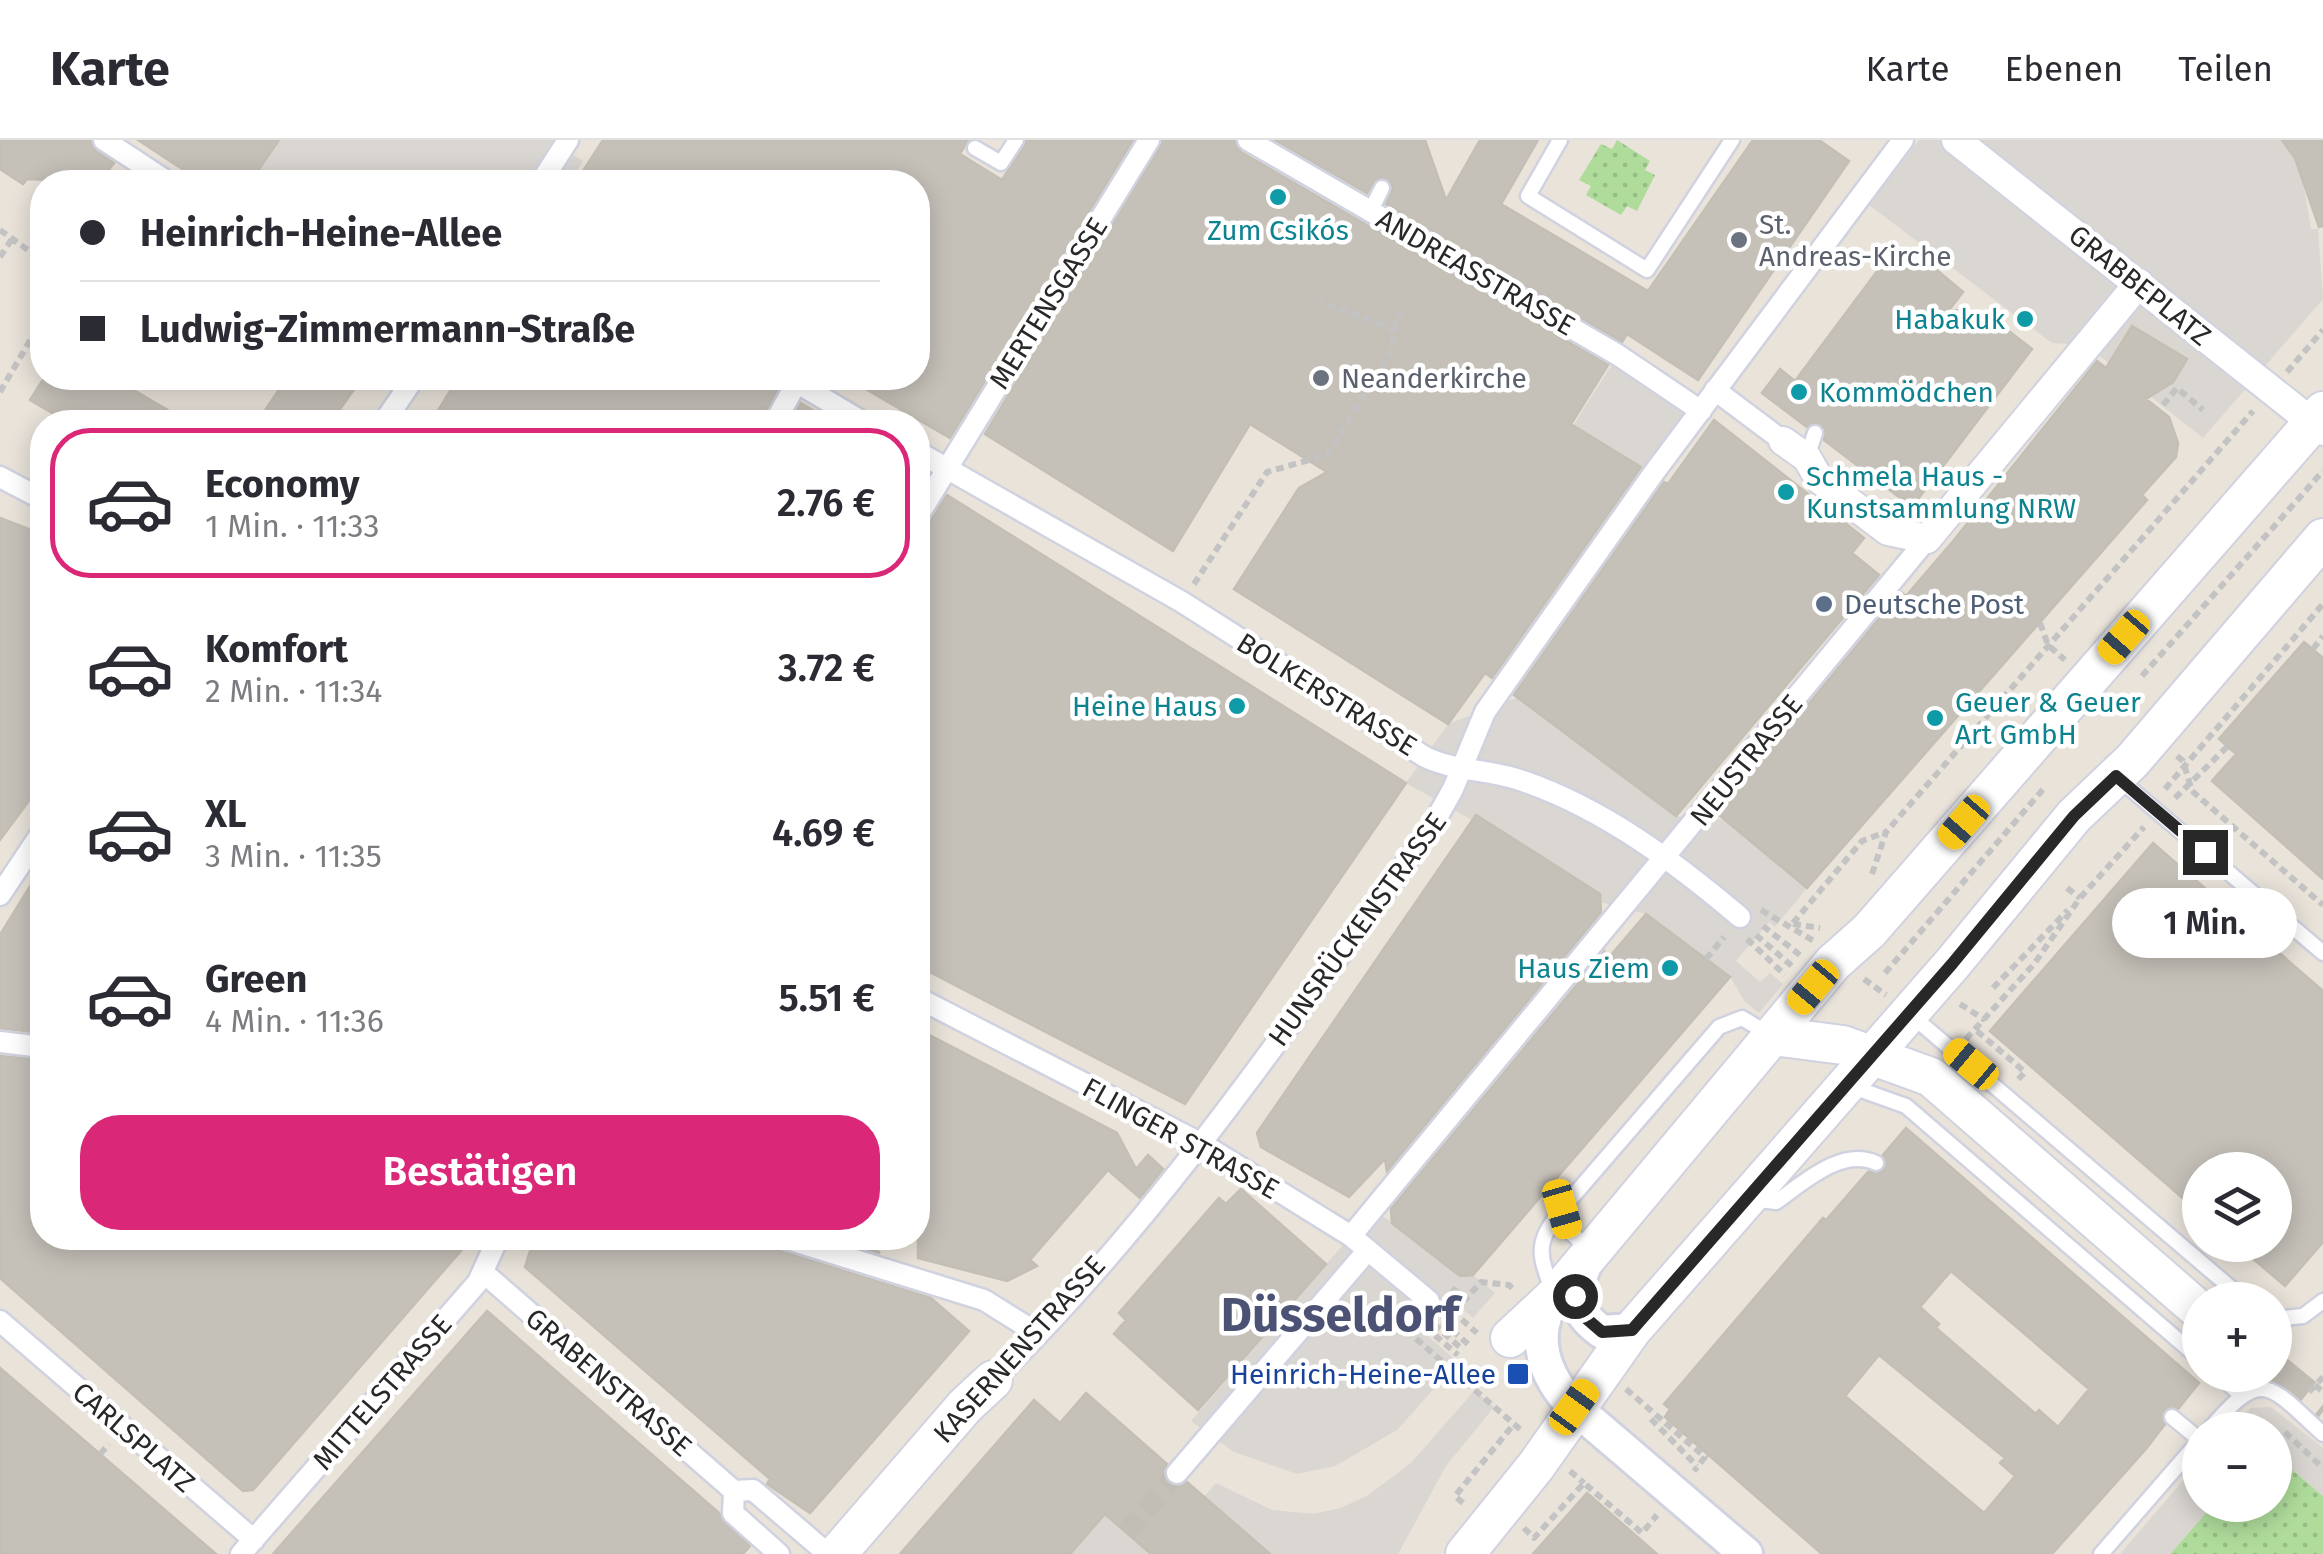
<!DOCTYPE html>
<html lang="de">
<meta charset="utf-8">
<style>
:root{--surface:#fff;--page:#f7f7f7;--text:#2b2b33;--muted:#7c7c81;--line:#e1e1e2;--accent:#db2777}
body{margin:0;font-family:"Fira Sans",sans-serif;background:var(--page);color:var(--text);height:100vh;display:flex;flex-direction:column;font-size:38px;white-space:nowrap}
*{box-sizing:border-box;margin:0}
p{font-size:32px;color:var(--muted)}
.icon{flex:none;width:55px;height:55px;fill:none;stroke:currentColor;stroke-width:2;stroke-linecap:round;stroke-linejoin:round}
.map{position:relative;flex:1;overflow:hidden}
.details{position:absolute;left:30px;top:270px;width:900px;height:840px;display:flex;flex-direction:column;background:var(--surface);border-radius:40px;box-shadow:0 5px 25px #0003}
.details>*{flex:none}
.hud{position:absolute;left:30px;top:30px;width:900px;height:220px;border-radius:40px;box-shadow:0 5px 25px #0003;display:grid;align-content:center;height:220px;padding:0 50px;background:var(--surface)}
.buttons{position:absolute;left:2182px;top:1012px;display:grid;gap:20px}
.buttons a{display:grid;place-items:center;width:110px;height:110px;border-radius:50%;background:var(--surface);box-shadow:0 5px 25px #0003;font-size:50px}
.end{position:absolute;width:45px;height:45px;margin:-22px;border:12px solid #282828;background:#fff;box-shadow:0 0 0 5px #fff}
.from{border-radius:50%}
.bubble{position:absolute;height:70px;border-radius:35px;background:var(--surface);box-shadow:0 5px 25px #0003;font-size:32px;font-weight:600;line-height:70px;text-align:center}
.car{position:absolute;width:30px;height:60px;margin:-30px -15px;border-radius:12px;box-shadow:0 0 8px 2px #0007;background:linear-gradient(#f5c518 24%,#345 0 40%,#f5c518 0 76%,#345 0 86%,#f5c518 0)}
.hud b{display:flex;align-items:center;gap:35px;height:95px;font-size:38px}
.hud b+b{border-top:2px solid var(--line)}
.hud i{width:25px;height:25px;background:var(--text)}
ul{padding:18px 0 0;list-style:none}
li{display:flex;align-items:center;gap:30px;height:150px;margin:0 20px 15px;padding:0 30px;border:5px solid transparent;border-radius:40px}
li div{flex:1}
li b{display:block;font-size:38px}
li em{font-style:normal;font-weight:600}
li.selected{border-color:var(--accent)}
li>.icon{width:90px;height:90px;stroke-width:1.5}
.cta{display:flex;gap:20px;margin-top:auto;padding:20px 50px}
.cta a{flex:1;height:115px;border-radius:40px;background:var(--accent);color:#fff;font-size:40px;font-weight:600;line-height:115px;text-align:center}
header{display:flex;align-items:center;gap:60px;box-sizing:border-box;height:140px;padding:0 50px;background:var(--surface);border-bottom:2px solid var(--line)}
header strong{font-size:48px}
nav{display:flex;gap:55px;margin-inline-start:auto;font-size:35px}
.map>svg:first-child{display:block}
.grass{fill:url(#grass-dots)}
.plaza{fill:#dad6d1}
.building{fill:#c5c1b9;stroke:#c4bfb4;stroke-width:2.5;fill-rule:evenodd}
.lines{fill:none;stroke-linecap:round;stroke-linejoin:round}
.pedestrian-tunnel{stroke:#c2beb6;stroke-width:20;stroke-dasharray:20 10;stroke-linecap:butt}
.secondary-tunnel{stroke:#c2beb6;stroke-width:38;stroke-dasharray:38 19;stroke-linecap:butt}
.service-casing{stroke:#d0d2e0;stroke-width:19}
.pedestrian-casing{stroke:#d0d2e0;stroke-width:25}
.minor-casing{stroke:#d0d2e0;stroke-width:32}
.tertiary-casing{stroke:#d0d2e0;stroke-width:38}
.secondary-casing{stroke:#d0d2e0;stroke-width:42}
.path{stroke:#c3c3c3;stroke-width:6;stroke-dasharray:8 5;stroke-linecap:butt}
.service{stroke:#fff;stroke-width:14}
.pedestrian{stroke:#fff;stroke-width:20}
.minor{stroke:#fff;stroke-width:28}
.tertiary{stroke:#fff;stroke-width:32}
.secondary{stroke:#fff;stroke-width:38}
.route{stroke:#282828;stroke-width:12}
.culture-dot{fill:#0f9aa8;stroke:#fff;stroke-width:4}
.worship-dot{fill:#6b7280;stroke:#fff;stroke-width:4}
.service-dot{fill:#5c6f8a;stroke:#fff;stroke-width:4}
.transit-dot{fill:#1a4fb4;stroke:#fff;stroke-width:4}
.labels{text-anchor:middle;stroke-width:9;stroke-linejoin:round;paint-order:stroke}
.worship-label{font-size:28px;fill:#5b616d;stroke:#fff;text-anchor:start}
.culture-label{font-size:28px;fill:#0d838f;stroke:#fff;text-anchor:end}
.street-label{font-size:28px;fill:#282828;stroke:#fff}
.service-label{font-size:28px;fill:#4e5e75;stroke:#fff;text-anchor:start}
.transit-label{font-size:28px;fill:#164399;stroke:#fff;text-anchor:end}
.town-label{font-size:48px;font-weight:bold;fill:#4c5274;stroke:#fff}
</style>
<header>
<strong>Karte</strong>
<nav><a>Karte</a><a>Ebenen</a><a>Teilen</a></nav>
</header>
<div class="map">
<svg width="2323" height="1414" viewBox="0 0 2323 1414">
<defs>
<pattern id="grass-dots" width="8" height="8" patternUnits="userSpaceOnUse" patternTransform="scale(2.5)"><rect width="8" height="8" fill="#afdc9b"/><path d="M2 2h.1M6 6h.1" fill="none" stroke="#97bd86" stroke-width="1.8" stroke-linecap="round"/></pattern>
</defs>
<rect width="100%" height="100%" fill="#e9e3da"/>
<path class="grass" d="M1617 0 1650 21 1645 30 1655 35 1637 71 1627 66 1621 75 1586 55 1591 46 1579 40 1601 4 1612 9Z
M2275 1315 2323 1356V1414H2170L2213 1365H2275Z"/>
<path class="plaza" d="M280 0H551L583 21 570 42H393L378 33 372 42H252Z
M1919 0H2285L2307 40 2303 42 2311 89H2318L2323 159 2203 298 2086 205 2052 203 1869 65Z
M1618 215 1701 271 1653 334 1574 284Z
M1516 558 1675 676 1725 680 1807 748 1775 787 1769 782 1736 821 1760 842 1770 833 1783 844 1759 873 1745 862 1730 837 1646 774 1600 762 1599 754 1481 678 1472 680 1406 643 1448 584Z
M1374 1069 1460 1136 1473 1135 1495 1153 1473 1178 1445 1154 1417 1187 1458 1222 1397 1290 1335 1326 1297 1334 1234 1312 1191 1281Z
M1475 1250 1494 1267 1446 1326 1398 1414H1270L1204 1357 1216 1343 1272 1370 1314 1374 1340 1368 1367 1356 1411 1323Z
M2271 1267 2323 1308V1356L2275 1315V1290H2227L2251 1268Z
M2200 1321V1365H2213L2170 1414H2120Z
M1105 1374 1151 1414H1070Z"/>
<path class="building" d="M0 0H90L96 11 114 23 99 42 27 39 23 44 0 29Z
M138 0H279L250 42H202Z
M603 0H968L960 14 1002 40 1027 0H1133L950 298 847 238H918V42H836L822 30 813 42H576Z
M1163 0H1234L1241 12 1608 225 1571 284 1641 327 1492 538 1485 533 1448 584 1234 449 1299 348 1327 332 1250 284 1173 411 985 294Z
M1275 0H1425L1446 60 1480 0H1538L1501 64 1648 151 1753 0H1819L1849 21 1698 240 1627 194 1622 202 1386 64 1393 48 1388 39 1375 40 1367 53Z
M2282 0H2323V86L2319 87 2295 18Z
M1896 106 1909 116 1913 110 1963 152 1950 169 1988 175 2032 209 1912 367 1824 300 1822 285 1814 283 1807 287 1762 253 1780 229 1795 241Z
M2132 186 2187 219 2173 242 2146 259 2169 277 2178 303 2176 317 2142 355 2147 360 1807 748 1718 674 1901 452 1906 456 1954 400 2097 221 2106 228Z
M44 238H113L188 282H68L30 260Z
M287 238H362L331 282H257Z
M458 238H762L778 248 761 282H527L510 272 503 282H431Z
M801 263 832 282H790Z
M1714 280 1864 398 1852 413 1879 435 1676 676 1514 555 1664 342 1668 344Z
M947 355 1406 643 1185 964 918 826V390L929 384Z
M0 378 42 394V643L0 700Z
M2304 502 2323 518V739L2212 641 2236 614 2219 599Z
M1476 675 1600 754 1601 772 1387 1031 1385 1019 1349 1057 1261 1007 1257 993Z
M2153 703 2323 851V1102L2285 1146 2237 1105H2275V1030H2200V1073L1990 891Z
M42 727V893L0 888V795Z
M1646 774 1730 837 1473 1135 1460 1136 1392 1083 1391 1069 1604 812 1605 822Z
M918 889 1117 993 1136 1029 1148 1015 1163 1029 1140 1058 1108 1030 1030 1120 1037 1126 1007 1141 918 1118Z
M0 916 42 920V1098H472L253 1350 243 1351 0 1138Z
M1906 988 2199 1243 2178 1269 2164 1270 2165 1284 2146 1309 2052 1414H1822L1665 1277 1670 1269 1664 1264 1823 1078 1826 1080 1868 1032 1884 1030 1883 1015ZM1951 1131 2089 1249 2058 1287 2039 1270 2036 1274 1936 1188 1939 1184 1920 1167ZM1879 1215 2005 1318 2000 1323 2015 1336 1984 1373 1845 1256Z
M1241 1049 1326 1124 1198 1270 1114 1194 1126 1180 1119 1173 1219 1058 1226 1064Z
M534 1098H771L780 1111 931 1158 969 1191 810 1373 767 1344 770 1339 525 1127Z
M829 1098H862L880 1113Z
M487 1171 719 1373 750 1406 743 1414H273Z
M0 1228 100 1314 216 1414H0Z
M1086 1253 1167 1324 1163 1331 1167 1343 1175 1347 1187 1342 1270 1414H1151L1105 1374 1070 1414H900L1034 1260 1060 1283Z
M1587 1353 1657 1414H1533Z"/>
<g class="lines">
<path class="pedestrian-tunnel" d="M1126 1393 1177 1333"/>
<path class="secondary-tunnel" d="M2275 1233 2323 1272"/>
<defs>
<path id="service" d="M1560 0 1528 56 1647 130 1732 0
M975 8 1001 23 1016 0
M1371 70 1382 48
M1807 317 1815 293
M2118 638 2323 813
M1911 875 2245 1160
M1853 947 1906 966 2200 1219
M1752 1059 1776 1062C1803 1043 1842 1007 1876 1023
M1562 1069 1568 1090 1592 1112
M1553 1152C1538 1112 1535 1104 1562 1069L1719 887 1742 878 1772 896
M2275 1179 2303 1176 2323 1161
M2219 1235 2241 1255
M2172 1277 2200 1300
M2209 1290C2263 1227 2267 1243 2323 1294
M2101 1414 2200 1300"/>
<path id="pedestrian" d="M104 0 168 42
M1248 0 1618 215 1701 271
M541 42 568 0
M789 238 863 282
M1715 250 1783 301
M384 282 414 238
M775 282 797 242
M918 312 1182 462 1425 617C1457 632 1490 629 1523 641 1604 669 1675 722 1740 777
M0 337 42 359
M918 376 1149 0
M0 755 42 692
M918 858 1204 1005 1351 1096 1429 1161
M0 902 42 907
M1351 1096 1927 399
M784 1098 984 1160 1037 1193
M484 1133 734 1351 753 1350 828 1414
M0 1181 254 1400
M993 1240C1160 1078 1295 876 1431 688L1453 649 1485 572 1653 334 1903 0
M1177 1333 1368 1110
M734 1351 733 1373 779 1414
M241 1414 478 1142 498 1098"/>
<path id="minor" d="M1956 0 2323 291
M1783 301 1807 318 1819 339 1888 391 1927 399 2139 143"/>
<path id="tertiary" d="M1585 1125C1572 1156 1574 1172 1602 1192L1632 1190
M1555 1156C1529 1195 1544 1236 1574 1267L1746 1414"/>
<path id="secondary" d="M1773 896 1843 905 1931 937 2200 1171
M1510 1198 1555 1156 1833 823 1869 791 2323 271
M837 1414 965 1266 993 1240
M1465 1414 1536 1326 1632 1190 1953 823 2074 676 2132 621 2323 398"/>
</defs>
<use href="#service" class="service-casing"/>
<use href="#pedestrian" class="pedestrian-casing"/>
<use href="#minor" class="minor-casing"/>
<use href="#tertiary" class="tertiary-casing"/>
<use href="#secondary" class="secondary-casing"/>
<path class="path" d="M0 90 42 120
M0 117 12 99
M1393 189 1404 168
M2287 232 2323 190
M0 252 42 180
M2163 265 2177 248 2203 270
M1194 444 1267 332 1327 315 1393 209V189L1319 162
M2040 483 2048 505 2065 520
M2313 509 2323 496
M2142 536 2323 331
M2177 616 2183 621 2192 651
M2165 649 2323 464
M2192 651 2323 765
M2175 658 2228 606
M1872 734 1886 692 2253 271
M2067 748 2080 758
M1761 770 1814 801
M1793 783 1862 701 1886 692
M1793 784 1820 788
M1763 786 1800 815
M1756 795 1792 826
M1747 799 1785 835
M1706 819 1724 797
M1885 833 2045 647
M1864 839 1886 855
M1993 848 2068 770
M1960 864 1985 880
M1977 891 2025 932 2016 942
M1966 899 2034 824 2080 758 2144 687
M1452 1148 1466 1159 1481 1142 1509 1145 1515 1151
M1452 1171 1477 1193
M1414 1180 1406 1190 1522 1291
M1442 1182 1468 1204
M1434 1184 1463 1210
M1425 1187 1458 1215
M2315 1245 2323 1252
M1626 1249 1705 1317 1694 1331
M2309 1252 2323 1237
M1651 1279 1697 1326
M2285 1292 2323 1328
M100 1314 109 1304
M1570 1331 1584 1343
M1463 1363 1455 1356 1514 1284
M1524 1388 1534 1398 1584 1343 1642 1393 1657 1375"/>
<use href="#service" class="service"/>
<use href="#pedestrian" class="pedestrian"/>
<use href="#minor" class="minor"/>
<use href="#tertiary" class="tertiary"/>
<use href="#secondary" class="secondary"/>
</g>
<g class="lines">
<path class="route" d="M1575 1156 1580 1173 1602 1192 1632 1190 1952 824 2074 676 2116 636 2205 712"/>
</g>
<g class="culture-dot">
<circle cx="1278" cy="57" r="10"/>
<circle cx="2025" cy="179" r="10"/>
<circle cx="1799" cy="252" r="10"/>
<circle cx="1786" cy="352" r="10"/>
<circle cx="1237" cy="566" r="10"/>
<circle cx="1935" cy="578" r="10"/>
<circle cx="1670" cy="828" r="10"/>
</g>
<g class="worship-dot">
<circle cx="1739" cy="100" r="10"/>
<circle cx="1321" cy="238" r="10"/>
</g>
<circle class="service-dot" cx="1824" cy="464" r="10"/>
<rect class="transit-dot" x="1506" y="1222" width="24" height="24" rx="5"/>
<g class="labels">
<g class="worship-label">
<text x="1759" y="94">St.<tspan x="1759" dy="32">Andreas-Kirche</tspan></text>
<text x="1341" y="248">Neanderkirche</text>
</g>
<g class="culture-label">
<text x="1278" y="100" text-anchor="middle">Zum Csikós</text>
<text x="2005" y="189">Habakuk</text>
<text x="1819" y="262" text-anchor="start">Kommödchen</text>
<text x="1806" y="346" text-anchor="start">Schmela Haus -<tspan x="1806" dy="32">Kunstsammlung NRW</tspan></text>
<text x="1955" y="572" text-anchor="start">Geuer &amp; Geuer<tspan x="1955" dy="32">Art GmbH</tspan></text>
<text x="1217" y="576">Heine Haus</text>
<text x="1650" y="838">Haus Ziem</text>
</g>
<g class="street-label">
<text transform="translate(1476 132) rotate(30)" y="10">ANDREASSTRASSE</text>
<text transform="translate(2140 145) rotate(39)" y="10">GRABBEPLATZ</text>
<text transform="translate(1048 163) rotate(-58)" y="10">MERTENSGASSE</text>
<text transform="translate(1327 554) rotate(32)" y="10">BOLKERSTRASSE</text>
<text transform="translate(1746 620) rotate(-51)" y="10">NEUSTRASSE</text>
<text transform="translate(1357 789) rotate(-54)" y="10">HUNSRÜCKENSTRASSE</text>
<text transform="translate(1181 998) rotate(29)" y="10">FLINGER STRASSE</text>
<text transform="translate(1019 1209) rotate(-48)" y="10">KASERNENSTRASSE</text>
<text transform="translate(609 1242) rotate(41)" y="10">GRABENSTRASSE</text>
<text transform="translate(382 1252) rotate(-49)" y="10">MITTELSTRASSE</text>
<text transform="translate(134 1297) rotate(41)" y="10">CARLSPLATZ</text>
</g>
<g class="service-label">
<text x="1844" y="474">Deutsche Post</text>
</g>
<g class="transit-label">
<text x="1496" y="1244">Heinrich-Heine-Allee</text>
</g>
<g class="town-label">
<text x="1340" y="1191">Düsseldorf</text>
</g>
</g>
</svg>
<div class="buttons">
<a><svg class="icon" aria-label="layers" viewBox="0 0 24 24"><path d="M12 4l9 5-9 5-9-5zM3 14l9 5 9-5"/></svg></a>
<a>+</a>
<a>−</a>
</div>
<i class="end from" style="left:1575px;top:1156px"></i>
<i class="end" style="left:2205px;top:712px"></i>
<div class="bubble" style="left:2112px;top:748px;width:185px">1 Min.</div>
<i class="car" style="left:2124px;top:497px;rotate:221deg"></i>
<i class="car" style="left:1964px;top:682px;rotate:221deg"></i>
<i class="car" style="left:1813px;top:847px;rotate:220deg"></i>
<i class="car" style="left:1971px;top:924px;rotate:310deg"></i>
<i class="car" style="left:1562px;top:1069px;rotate:164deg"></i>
<i class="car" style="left:1574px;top:1267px;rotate:36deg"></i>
<div class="hud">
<b><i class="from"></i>Heinrich-Heine-Allee</b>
<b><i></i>Ludwig-Zimmermann-Straße</b>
</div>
<section class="details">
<ul>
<li class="selected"><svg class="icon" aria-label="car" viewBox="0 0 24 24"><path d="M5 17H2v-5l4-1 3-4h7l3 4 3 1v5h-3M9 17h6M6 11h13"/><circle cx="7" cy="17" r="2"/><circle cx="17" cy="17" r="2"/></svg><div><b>Economy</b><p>1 Min. · 11:33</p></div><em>2.76 €</em></li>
<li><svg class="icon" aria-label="car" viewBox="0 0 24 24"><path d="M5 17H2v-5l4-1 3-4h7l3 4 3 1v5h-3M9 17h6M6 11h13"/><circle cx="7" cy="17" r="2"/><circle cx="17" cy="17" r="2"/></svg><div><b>Komfort</b><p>2 Min. · 11:34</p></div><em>3.72 €</em></li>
<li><svg class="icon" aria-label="car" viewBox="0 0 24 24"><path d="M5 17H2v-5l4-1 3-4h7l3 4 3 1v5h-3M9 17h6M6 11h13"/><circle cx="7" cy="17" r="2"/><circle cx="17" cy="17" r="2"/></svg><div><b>XL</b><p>3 Min. · 11:35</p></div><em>4.69 €</em></li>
<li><svg class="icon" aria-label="car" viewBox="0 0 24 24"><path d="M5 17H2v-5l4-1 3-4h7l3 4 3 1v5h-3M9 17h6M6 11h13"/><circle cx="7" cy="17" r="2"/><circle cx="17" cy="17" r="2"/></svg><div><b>Green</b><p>4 Min. · 11:36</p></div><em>5.51 €</em></li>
</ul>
<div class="cta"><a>Bestätigen</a></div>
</section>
</div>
